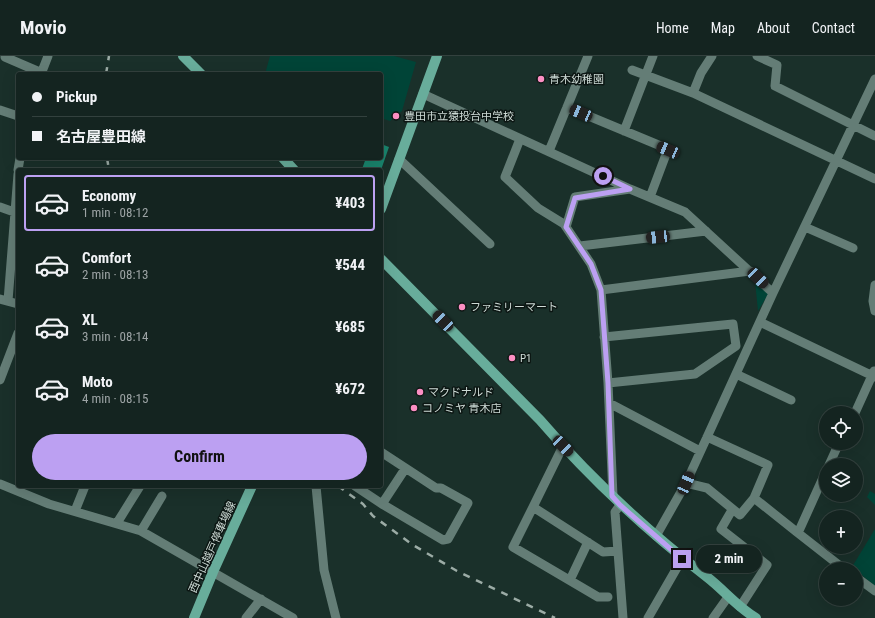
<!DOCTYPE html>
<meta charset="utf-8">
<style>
:root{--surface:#142420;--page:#21302d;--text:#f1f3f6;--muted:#9da4a5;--line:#33413e;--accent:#bca0f2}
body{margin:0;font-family:"Roboto Condensed","Noto Sans JP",sans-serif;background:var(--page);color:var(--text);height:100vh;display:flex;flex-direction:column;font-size:15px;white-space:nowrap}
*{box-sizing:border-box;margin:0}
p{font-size:13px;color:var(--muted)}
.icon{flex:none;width:22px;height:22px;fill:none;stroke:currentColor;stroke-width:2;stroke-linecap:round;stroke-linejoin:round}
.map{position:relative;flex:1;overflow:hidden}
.drawer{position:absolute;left:16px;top:112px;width:367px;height:320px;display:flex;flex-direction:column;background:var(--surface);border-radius:4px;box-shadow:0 4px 16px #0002,0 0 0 1px var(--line)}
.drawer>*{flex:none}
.top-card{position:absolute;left:16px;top:16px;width:367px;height:88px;border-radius:4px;box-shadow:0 4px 16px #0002,0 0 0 1px var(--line);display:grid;align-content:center;height:88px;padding:0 16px;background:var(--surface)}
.buttons{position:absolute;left:819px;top:350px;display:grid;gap:8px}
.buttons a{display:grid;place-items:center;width:44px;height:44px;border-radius:50%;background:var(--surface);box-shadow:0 4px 16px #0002,0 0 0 1px var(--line);font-size:20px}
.end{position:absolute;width:18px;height:18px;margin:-9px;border:5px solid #bca0f2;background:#111;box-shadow:0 0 0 2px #111}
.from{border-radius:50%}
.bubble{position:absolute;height:28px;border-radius:14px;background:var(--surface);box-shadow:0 4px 16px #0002,0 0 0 1px var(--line);font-size:13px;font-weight:700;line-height:28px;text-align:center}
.car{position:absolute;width:12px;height:24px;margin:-12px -6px;border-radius:5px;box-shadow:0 0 3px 1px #0007;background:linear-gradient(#222 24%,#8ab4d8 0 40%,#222 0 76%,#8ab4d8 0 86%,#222 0)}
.top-card b{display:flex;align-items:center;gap:14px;height:38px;font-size:15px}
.top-card b+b{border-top:1px solid var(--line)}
.top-card i{width:10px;height:10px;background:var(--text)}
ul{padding:7px 0 0;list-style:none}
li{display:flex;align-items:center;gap:12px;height:56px;margin:0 8px 6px;padding:0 8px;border:2px solid transparent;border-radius:4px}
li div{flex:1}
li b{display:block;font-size:15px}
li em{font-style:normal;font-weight:700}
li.active{border-color:var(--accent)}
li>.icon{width:36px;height:36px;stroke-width:1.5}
.button{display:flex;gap:8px;margin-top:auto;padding:8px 16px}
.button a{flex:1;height:46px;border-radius:24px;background:var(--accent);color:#111;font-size:16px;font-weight:700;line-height:46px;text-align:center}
header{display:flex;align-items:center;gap:24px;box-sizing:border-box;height:56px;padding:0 20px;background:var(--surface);border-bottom:1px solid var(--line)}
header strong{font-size:19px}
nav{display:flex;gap:22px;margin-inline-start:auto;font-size:14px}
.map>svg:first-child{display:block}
.green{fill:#004437}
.water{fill:#1a856e}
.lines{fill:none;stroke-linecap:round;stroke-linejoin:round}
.minor{stroke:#647d76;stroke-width:9}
.major{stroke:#68ad9b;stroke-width:10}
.rail{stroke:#9caca6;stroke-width:2.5;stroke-dasharray:7 7;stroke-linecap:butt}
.route{stroke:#bca0f2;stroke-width:5}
.poi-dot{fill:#fc8fc3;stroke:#0c1613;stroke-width:1.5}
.labels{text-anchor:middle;stroke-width:3;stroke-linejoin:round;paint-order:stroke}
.poi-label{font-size:11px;fill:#cedbd6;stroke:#0c1613;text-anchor:start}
.street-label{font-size:11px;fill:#cedbd6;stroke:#0c1613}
</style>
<header>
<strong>Movio</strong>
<nav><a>Home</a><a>Map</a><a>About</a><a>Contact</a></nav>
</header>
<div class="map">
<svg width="875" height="562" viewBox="0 0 875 562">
<rect width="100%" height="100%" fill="#1a302a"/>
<path class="green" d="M270 0H394L416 6 402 55 390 65 381 62V18H265Z
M755 225 769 237 758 255Z
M870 435 875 438V449L867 441Z
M875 473V530L852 511Z"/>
<path class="water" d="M381 88 389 91 381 114 362 113 366 102H381Z"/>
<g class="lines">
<path class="minor" d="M757 0 777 9 775 30 875 80
M5 1 42 17
M632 14 693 37 875 123
M41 18 48 0
M693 37 701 17 712 0
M423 38 630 133 685 156 773 237
M567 51 668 93 650 141
M0 54 18 60
M624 75 653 0
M520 83 505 121 538 152 564 168 591 208 601 234 608 327 613 440
M549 95 588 0
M399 103 490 188
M18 114 20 102
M0 151 14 156
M566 171 575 141 630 133
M805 171 853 192
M580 190 706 175
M875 229 873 245 875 255
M601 234 750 215
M0 243 18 248
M8 245 18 118
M760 266 875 321
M604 281 733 268 736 290 695 318 608 327
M736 318 791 344
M0 324 18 277
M609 347 700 395
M855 357 874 315
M563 390 533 451 603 496 618 495
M381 396 436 432H441L468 447 448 483 443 484 382 448 405 413
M829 409 839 387
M686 427 707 432 740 459 754 442 768 409 707 381
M0 428 49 448 141 475 293 562
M316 430 324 514 336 562
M355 430 382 448
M754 442 798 477 826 415
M620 449 615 456 623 562
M533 451 513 491 598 541H608
M732 454 721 473 767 509 740 551
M75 455 85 430
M117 467 140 430
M141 475 162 440
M798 477 844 513
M656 480 686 427 773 237 875 23
M856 521 875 535
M570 524 588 486
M246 562 261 543
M648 562 682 503
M713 562 728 541"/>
<path class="major" d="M183 0 201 18
M283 102 294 114
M381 153 437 0
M381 203 540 364C590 422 646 474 707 521 724 534 737 551 756 562
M194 562 213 516 252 430"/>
<path class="rail" d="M106 18 109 0
M107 102 109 114
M338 430 363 448 373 460 413 489 457 515 555 562"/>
</g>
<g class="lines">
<path class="route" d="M603 120 630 133 575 142 566 171 591 208 601 234 608 327 612 440 620 449 682 503"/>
</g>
<g class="poi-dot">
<circle cx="541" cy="23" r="4"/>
<circle cx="396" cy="60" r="4"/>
<circle cx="462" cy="251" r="4"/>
<circle cx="512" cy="302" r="4"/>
<circle cx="420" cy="336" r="4"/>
<circle cx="414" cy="352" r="4"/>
</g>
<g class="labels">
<g class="poi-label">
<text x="549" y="27">青木幼稚園</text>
<text x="404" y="64">豊田市立猿投台中学校</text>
<text x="470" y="255">ファミリーマート</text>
<text x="520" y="306">P1</text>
<text x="428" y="340">マクドナルド</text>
<text x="422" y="356">コノミヤ 青木店</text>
</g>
<g class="street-label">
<text transform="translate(212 491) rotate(-66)" y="4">西中山越戸停車場線</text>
</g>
</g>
</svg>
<div class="buttons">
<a><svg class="icon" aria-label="locate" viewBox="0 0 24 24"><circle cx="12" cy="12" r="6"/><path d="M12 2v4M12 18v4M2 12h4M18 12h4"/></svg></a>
<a><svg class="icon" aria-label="layers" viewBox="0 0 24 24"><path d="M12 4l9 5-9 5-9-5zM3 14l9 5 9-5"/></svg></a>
<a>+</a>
<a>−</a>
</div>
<i class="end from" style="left:603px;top:120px"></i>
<i class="end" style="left:682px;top:503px"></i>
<div class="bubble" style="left:696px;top:489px;width:66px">2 min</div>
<i class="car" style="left:581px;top:57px;rotate:293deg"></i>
<i class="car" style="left:668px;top:94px;rotate:293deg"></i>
<i class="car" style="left:658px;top:181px;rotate:264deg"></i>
<i class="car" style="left:758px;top:222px;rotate:134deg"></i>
<i class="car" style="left:443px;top:265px;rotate:315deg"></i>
<i class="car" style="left:563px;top:390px;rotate:135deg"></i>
<i class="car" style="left:686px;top:427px;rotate:23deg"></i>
<div class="top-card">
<b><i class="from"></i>Pickup</b>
<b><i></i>名古屋豊田線</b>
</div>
<section class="drawer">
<ul>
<li class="active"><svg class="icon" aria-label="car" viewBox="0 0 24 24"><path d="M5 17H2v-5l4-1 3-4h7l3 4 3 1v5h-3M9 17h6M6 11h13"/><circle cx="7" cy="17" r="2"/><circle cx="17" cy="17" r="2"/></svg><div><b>Economy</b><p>1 min · 08:12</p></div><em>¥403</em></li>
<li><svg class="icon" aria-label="car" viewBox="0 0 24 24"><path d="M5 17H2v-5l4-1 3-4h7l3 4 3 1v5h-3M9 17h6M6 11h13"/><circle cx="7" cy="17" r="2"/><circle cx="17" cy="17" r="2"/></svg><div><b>Comfort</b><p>2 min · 08:13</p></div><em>¥544</em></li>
<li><svg class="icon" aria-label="car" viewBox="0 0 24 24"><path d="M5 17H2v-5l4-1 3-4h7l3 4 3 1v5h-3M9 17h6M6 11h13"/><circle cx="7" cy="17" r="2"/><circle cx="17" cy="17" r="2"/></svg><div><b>XL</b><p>3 min · 08:14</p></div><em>¥685</em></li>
<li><svg class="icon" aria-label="car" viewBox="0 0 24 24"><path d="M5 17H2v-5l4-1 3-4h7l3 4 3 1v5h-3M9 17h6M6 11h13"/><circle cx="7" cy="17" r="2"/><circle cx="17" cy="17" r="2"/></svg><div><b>Moto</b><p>4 min · 08:15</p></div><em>¥672</em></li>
</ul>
<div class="button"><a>Confirm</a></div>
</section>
</div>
